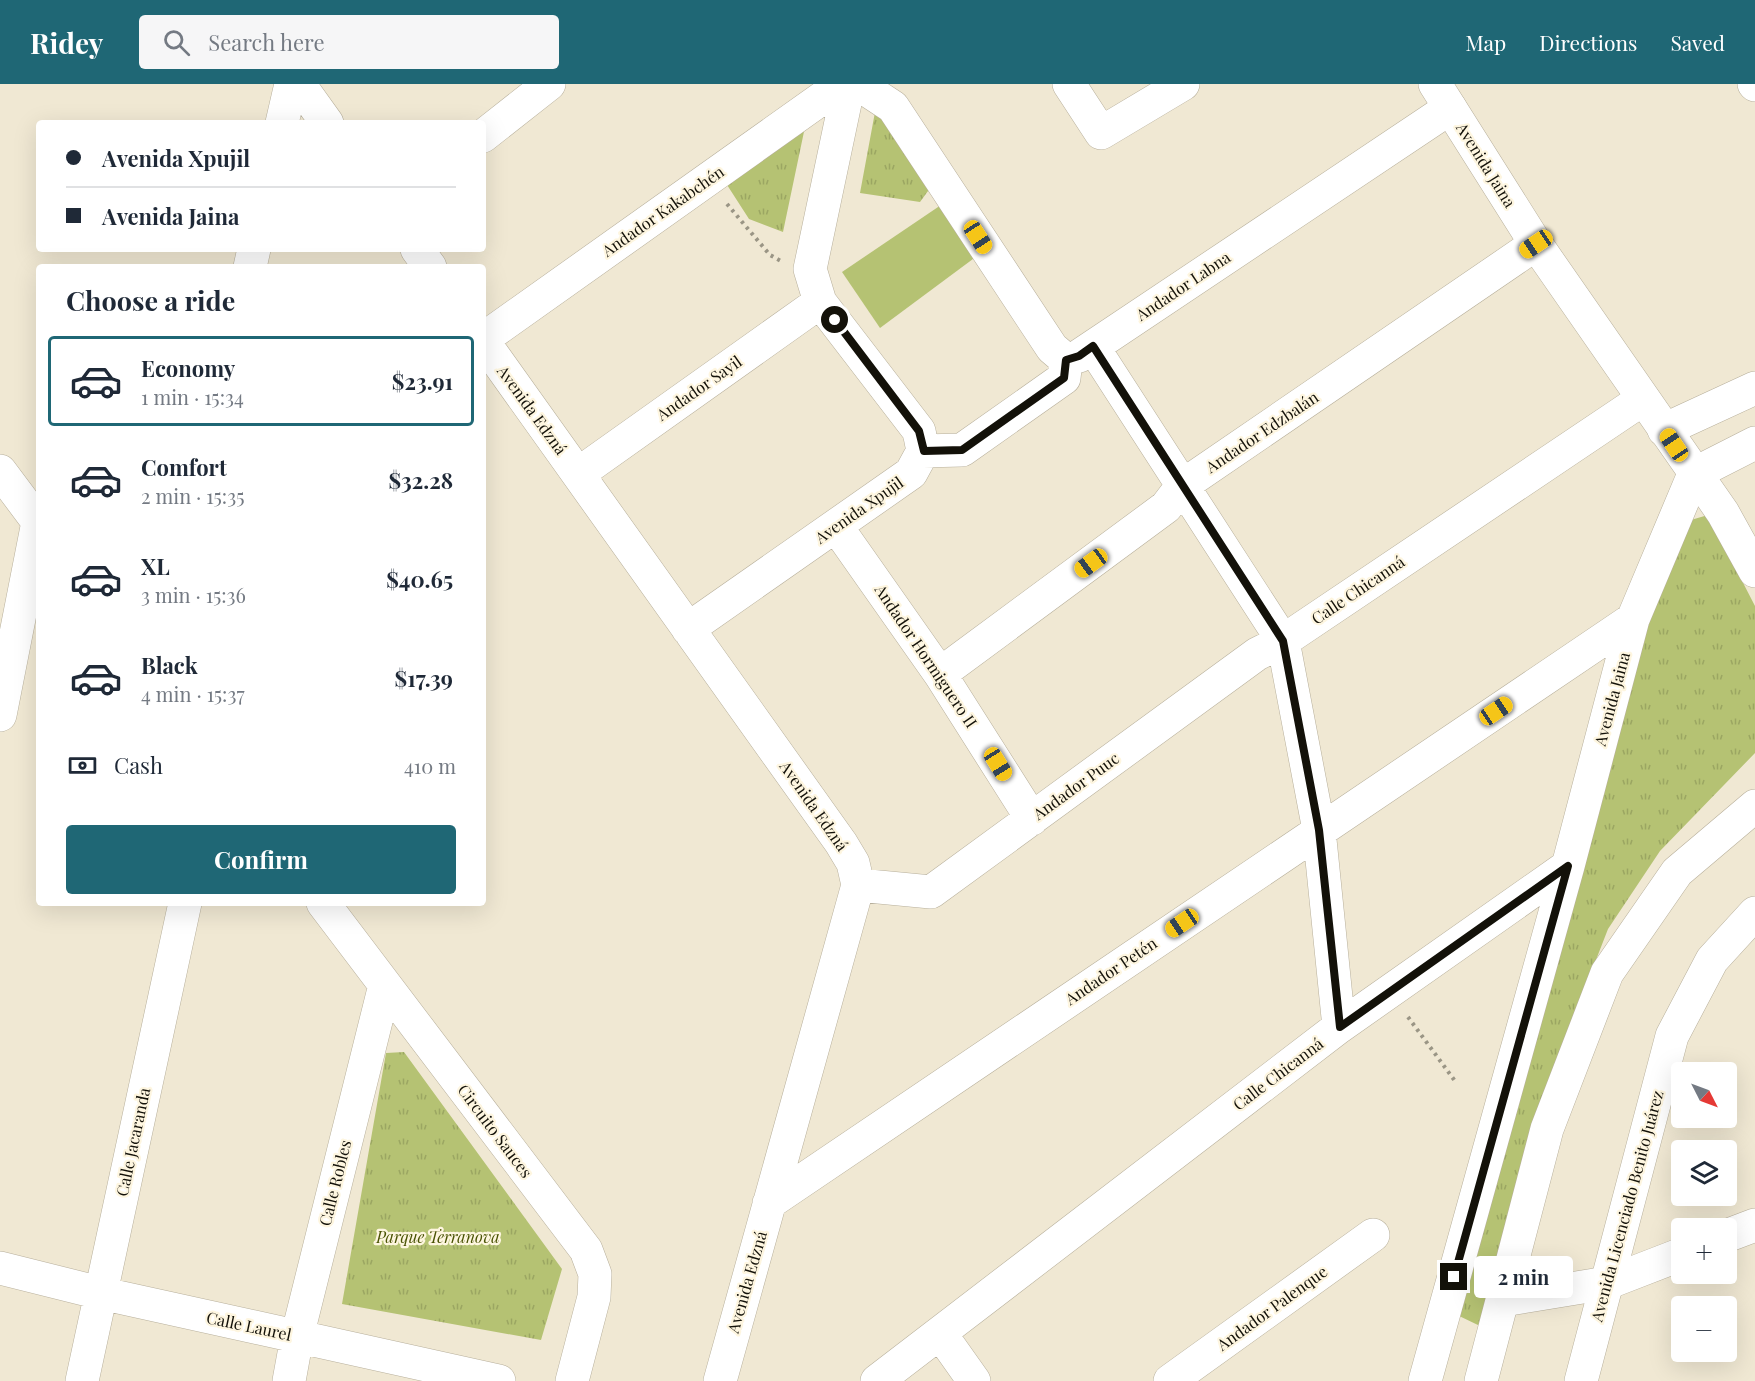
<!DOCTYPE html>
<meta charset="utf-8">
<style>
:root{--surface:#fff;--page:#f6f6f7;--text:#1f2937;--muted:#747a83;--line:#e0e1e3;--accent:#1f6775}
body{margin:0;font-family:"Playfair Display",serif;background:var(--page);color:var(--text);height:100vh;display:flex;flex-direction:column;font-size:22px;white-space:nowrap}
*{box-sizing:border-box;margin:0}
p{font-size:20px;color:var(--muted)}
.icon{flex:none;width:33px;height:33px;fill:none;stroke:currentColor;stroke-width:2;stroke-linecap:round;stroke-linejoin:round}
.map{position:relative;flex:1;overflow:hidden}
.sheet{position:absolute;left:36px;top:180px;width:450px;height:642px;display:flex;flex-direction:column;background:var(--surface);border-radius:6px;box-shadow:0 6px 24px #0002}
.sheet>*{flex:none}
.banner{position:absolute;left:36px;top:36px;width:450px;height:132px;border-radius:6px;box-shadow:0 6px 24px #0002;display:grid;align-content:center;height:132px;padding:0 30px;background:var(--surface)}
.needle{width:39px;rotate:132deg}
.fabs{position:absolute;left:1671px;top:978px;display:grid;gap:12px}
.fabs a{display:grid;place-items:center;width:66px;height:66px;border-radius:6px;background:var(--surface);box-shadow:0 6px 24px #0002;font-size:30px}
.end{position:absolute;width:27px;height:27px;margin:-14px;border:8px solid #131109;background:#fff;box-shadow:0 0 0 3px #fff}
.from{border-radius:50%}
.bubble{position:absolute;height:42px;border-radius:6px;background:var(--surface);box-shadow:0 6px 24px #0002;font-size:20px;font-weight:700;line-height:42px;text-align:center}
.car{position:absolute;width:18px;height:36px;margin:-18px -9px;border-radius:8px;box-shadow:0 0 4px 2px #0007;background:linear-gradient(#f5c518 24%,#345 0 40%,#f5c518 0 76%,#345 0 86%,#f5c518 0)}
.banner b{display:flex;align-items:center;gap:21px;height:57px;font-size:22px}
.banner b+b{border-top:2px solid var(--line)}
.banner i{width:15px;height:15px;background:var(--text)}
ul{padding:0;list-style:none}
li{display:flex;align-items:center;gap:18px;height:90px;margin:0 12px 9px;padding:0 18px;border:3px solid transparent;border-radius:6px}
li div{flex:1}
li b{display:block;font-size:22px}
li em{font-style:normal;font-weight:700}
li.active{border-color:var(--accent)}
li>.icon{width:54px;height:54px;stroke-width:1.5}
h2{padding:0 30px;font-size:27px;line-height:72px}
.pay{display:flex;align-items:center;gap:15px;height:66px;padding:0 30px;font-size:22px}
.pay p{margin-inline-start:auto}
.button{display:flex;gap:12px;margin-top:auto;padding:12px 30px}
.button a{flex:1;height:69px;border-radius:6px;background:var(--accent);color:#fff;font-size:24px;font-weight:700;line-height:69px;text-align:center}
header{display:flex;align-items:center;gap:36px;box-sizing:border-box;height:84px;padding:0 30px;background:var(--accent);color:#fff}
header strong{font-size:28px}
nav{display:flex;gap:33px;margin-inline-start:auto;font-size:21px}
.search{width:420px;height:54px;background:var(--page);display:flex;align-items:center;gap:15px;box-sizing:border-box;padding:0 21px;border-radius:6px;color:var(--muted);font-size:22px}
.map>svg:first-child{display:block}
.grass{fill:url(#grass-tufts)}
.garden{fill:#b5c273}
.lines{fill:none;stroke-linecap:round;stroke-linejoin:round}
.minor-casing{stroke:#b7af9b;stroke-width:34}
.major-casing{stroke:#b7af9b;stroke-width:34}
.path{stroke:#9a9585;stroke-width:4;stroke-dasharray:3 4.5;stroke-linecap:butt}
.minor{stroke:#fff;stroke-width:33}
.major{stroke:#fff;stroke-width:33}
.route{stroke:#131109;stroke-width:8}
.labels{text-anchor:middle;stroke-width:4.5;stroke-linejoin:round;paint-order:stroke}
.street-label{font-size:16px;fill:#131109;stroke:#fef6e0}
.park-label{font-size:16px;font-style:italic;fill:#4a5304;stroke:#fef6e0}
</style>
<header>
<strong>Ridey</strong>
<div class="search"><svg class="icon" aria-label="search" viewBox="0 0 24 24"><circle cx="10" cy="10" r="6"/><path d="M15 15l6 6"/></svg>Search here</div>
<nav><a>Map</a><a>Directions</a><a>Saved</a></nav>
</header>
<div class="map">
<svg width="1755" height="1297" viewBox="0 0 1755 1297">
<defs>
<pattern id="grass-tufts" width="24" height="20" patternUnits="userSpaceOnUse" patternTransform="scale(1.5)"><rect width="24" height="20" fill="#b5c273"/><path d="M3 7l-1-3M5 7V3M7 7l1-3M15 17l-1-3M17 17v-4M19 17l1-3" fill="none" stroke="#9ba662"/></pattern>
</defs>
<rect width="100%" height="100%" fill="#f0e8d3"/>
<path class="grass" d="M810 19 783 148 749 135 720 90Z
M875 28 896 31 936 96 920 118 860 109Z
M1708 431 1755 522V669L1660 767 1608 845 1556 979 1480 1242 1455 1230 1642 530 1684 438Z
M404 968 562 1185 541 1256 342 1220 386 969Z"/>
<path class="garden" d="M944 119 977 172 880 244 842 188Z"/>
<g class="lines">
<defs>
<path id="minor" d="M299 0 327 39
M858 0 893 23 1052 264 1066 276
M1069 0 1101 49 1183 0
M1754 0 1755 1
M282 39 291 0
M483 52 549 0
M417 165 430 183
M250 183 254 165
M483 255 842 0
M483 257 841 759 853 779 858 801 720 1297
M1093 263 1283 557 1319 746 1339 943
M1066 276 1079 272 1450 24
M1664 346 1755 304
M923 367 962 366 1064 294 1066 276
M0 387 39 439
M578 390 820 218
M836 442 940 590 1032 735
M688 545 911 389 923 367 919 347 820 218 810 185 849 0
M940 590 1166 423 1182 402 1536 160
M0 631 38 438
M858 801 931 808 1257 570 1283 557 1643 315
M323 819 586 1166 595 1190 594 1213 572 1297
M769 1119 1633 535
M1726 1152 1755 1141
M0 1184 100 1209 499 1297
M1503 1216 1607 1199 1682 1170
M940 1249 974 1297
M82 1297 185 819
M289 1297 297 1253 385 901
M877 1297 1339 943 1568 782
M1170 1297 1373 1151
M1425 1297 1568 782 1633 535 1694 390 1755 359"/>
<path id="major" d="M1435 0 1536 160 1723 429 1755 487
M1481 1297 1547 1045 1607 889 1677 788 1755 722
M1581 1297 1672 952 1712 876 1755 829"/>
</defs>
<use href="#minor" class="minor-casing"/>
<use href="#major" class="major-casing"/>
<path class="path" d="M727 120 770 171 781 177
M1408 933 1455 997"/>
<use href="#minor" class="minor"/>
<use href="#major" class="major"/>
</g>
<g class="lines">
<path class="route" d="M835 236 919 347 924 367 962 366 1064 294 1066 276 1079 272 1093 262 1283 557 1319 746 1340 943 1568 782 1454 1193"/>
</g>
<g class="labels">
<g class="street-label">
<text transform="translate(1486 81) rotate(58)" y="6">Avenida Jaina</text>
<text transform="translate(663 127) rotate(-35)" y="6">Andador Kakabchén</text>
<text transform="translate(1183 202) rotate(-34)" y="6">Andador Labna</text>
<text transform="translate(699 304) rotate(-35)" y="6">Andador Sayil</text>
<text transform="translate(532 326) rotate(54)" y="6">Avenida Edzná</text>
<text transform="translate(1262 348) rotate(-34)" y="6">Andador Edzbalán</text>
<text transform="translate(859 426) rotate(-35)" y="6">Avenida Xpujil</text>
<text transform="translate(1358 506) rotate(-34)" y="6">Calle Chicanná</text>
<text transform="translate(926 572) rotate(56)" y="6">Andador Hormiguero II</text>
<text transform="translate(1612 615) rotate(-75)" y="6">Avenida Jaina</text>
<text transform="translate(1076 702) rotate(-36)" y="6">Andador Puuc</text>
<text transform="translate(814 722) rotate(55)" y="6">Avenida Edzná</text>
<text transform="translate(1111 887) rotate(-34)" y="6">Andador Petén</text>
<text transform="translate(1278 990) rotate(-37)" y="6">Calle Chicanná</text>
<text transform="translate(495 1047) rotate(53)" y="6">Circuito Sauces</text>
<text transform="translate(133 1058) rotate(-78)" y="6">Calle Jacaranda</text>
<text transform="translate(335 1099) rotate(-76)" y="6">Calle Robles</text>
<text transform="translate(1627 1122) rotate(-75)" y="6">Avenida Licenciado Benito Juárez</text>
<text transform="translate(747 1198) rotate(-74)" y="6">Avenida Edzná</text>
<text transform="translate(1272 1224) rotate(-36)" y="6">Andador Palenque</text>
<text transform="translate(249 1242) rotate(12)" y="6">Calle Laurel</text>
</g>
<g class="park-label">
<text x="438" y="1159">Parque Terranova</text>
</g>
</g>
</svg>
<div class="fabs">
<a><svg class="needle" viewBox="-14 -14 28 28"><path d="M0-13l5 13h-10z" fill="#e53935"/><path d="M0 13l5-13h-10z" fill="#747a83"/></svg></a>
<a><svg class="icon" aria-label="layers" viewBox="0 0 24 24"><path d="M12 4l9 5-9 5-9-5zM3 14l9 5 9-5"/></svg></a>
<a>+</a>
<a>−</a>
</div>
<i class="end from" style="left:835px;top:236px"></i>
<i class="end" style="left:1454px;top:1193px"></i>
<div class="bubble" style="left:1474px;top:1172px;width:99px">2 min</div>
<i class="car" style="left:978px;top:153px;rotate:147deg"></i>
<i class="car" style="left:1536px;top:160px;rotate:236deg"></i>
<i class="car" style="left:1674px;top:361px;rotate:326deg"></i>
<i class="car" style="left:1091px;top:479px;rotate:234deg"></i>
<i class="car" style="left:1496px;top:627px;rotate:56deg"></i>
<i class="car" style="left:998px;top:680px;rotate:148deg"></i>
<i class="car" style="left:1182px;top:839px;rotate:236deg"></i>
<div class="banner">
<b><i class="from"></i>Avenida Xpujil</b>
<b><i></i>Avenida Jaina</b>
</div>
<section class="sheet">
<h2>Choose a ride</h2>
<ul>
<li class="active"><svg class="icon" aria-label="car" viewBox="0 0 24 24"><path d="M5 17H2v-5l4-1 3-4h7l3 4 3 1v5h-3M9 17h6M6 11h13"/><circle cx="7" cy="17" r="2"/><circle cx="17" cy="17" r="2"/></svg><div><b>Economy</b><p>1 min · 15:34</p></div><em>$23.91</em></li>
<li><svg class="icon" aria-label="car" viewBox="0 0 24 24"><path d="M5 17H2v-5l4-1 3-4h7l3 4 3 1v5h-3M9 17h6M6 11h13"/><circle cx="7" cy="17" r="2"/><circle cx="17" cy="17" r="2"/></svg><div><b>Comfort</b><p>2 min · 15:35</p></div><em>$32.28</em></li>
<li><svg class="icon" aria-label="car" viewBox="0 0 24 24"><path d="M5 17H2v-5l4-1 3-4h7l3 4 3 1v5h-3M9 17h6M6 11h13"/><circle cx="7" cy="17" r="2"/><circle cx="17" cy="17" r="2"/></svg><div><b>XL</b><p>3 min · 15:36</p></div><em>$40.65</em></li>
<li><svg class="icon" aria-label="car" viewBox="0 0 24 24"><path d="M5 17H2v-5l4-1 3-4h7l3 4 3 1v5h-3M9 17h6M6 11h13"/><circle cx="7" cy="17" r="2"/><circle cx="17" cy="17" r="2"/></svg><div><b>Black</b><p>4 min · 15:37</p></div><em>$17.39</em></li>
</ul>
<div class="pay"><svg class="icon" aria-label="cash" viewBox="0 0 24 24"><path d="M3 7h18v10H3z"/><circle cx="12" cy="12" r="2"/></svg>Cash<p>410 m</p></div>
<div class="button"><a>Confirm</a></div>
</section>
</div>
